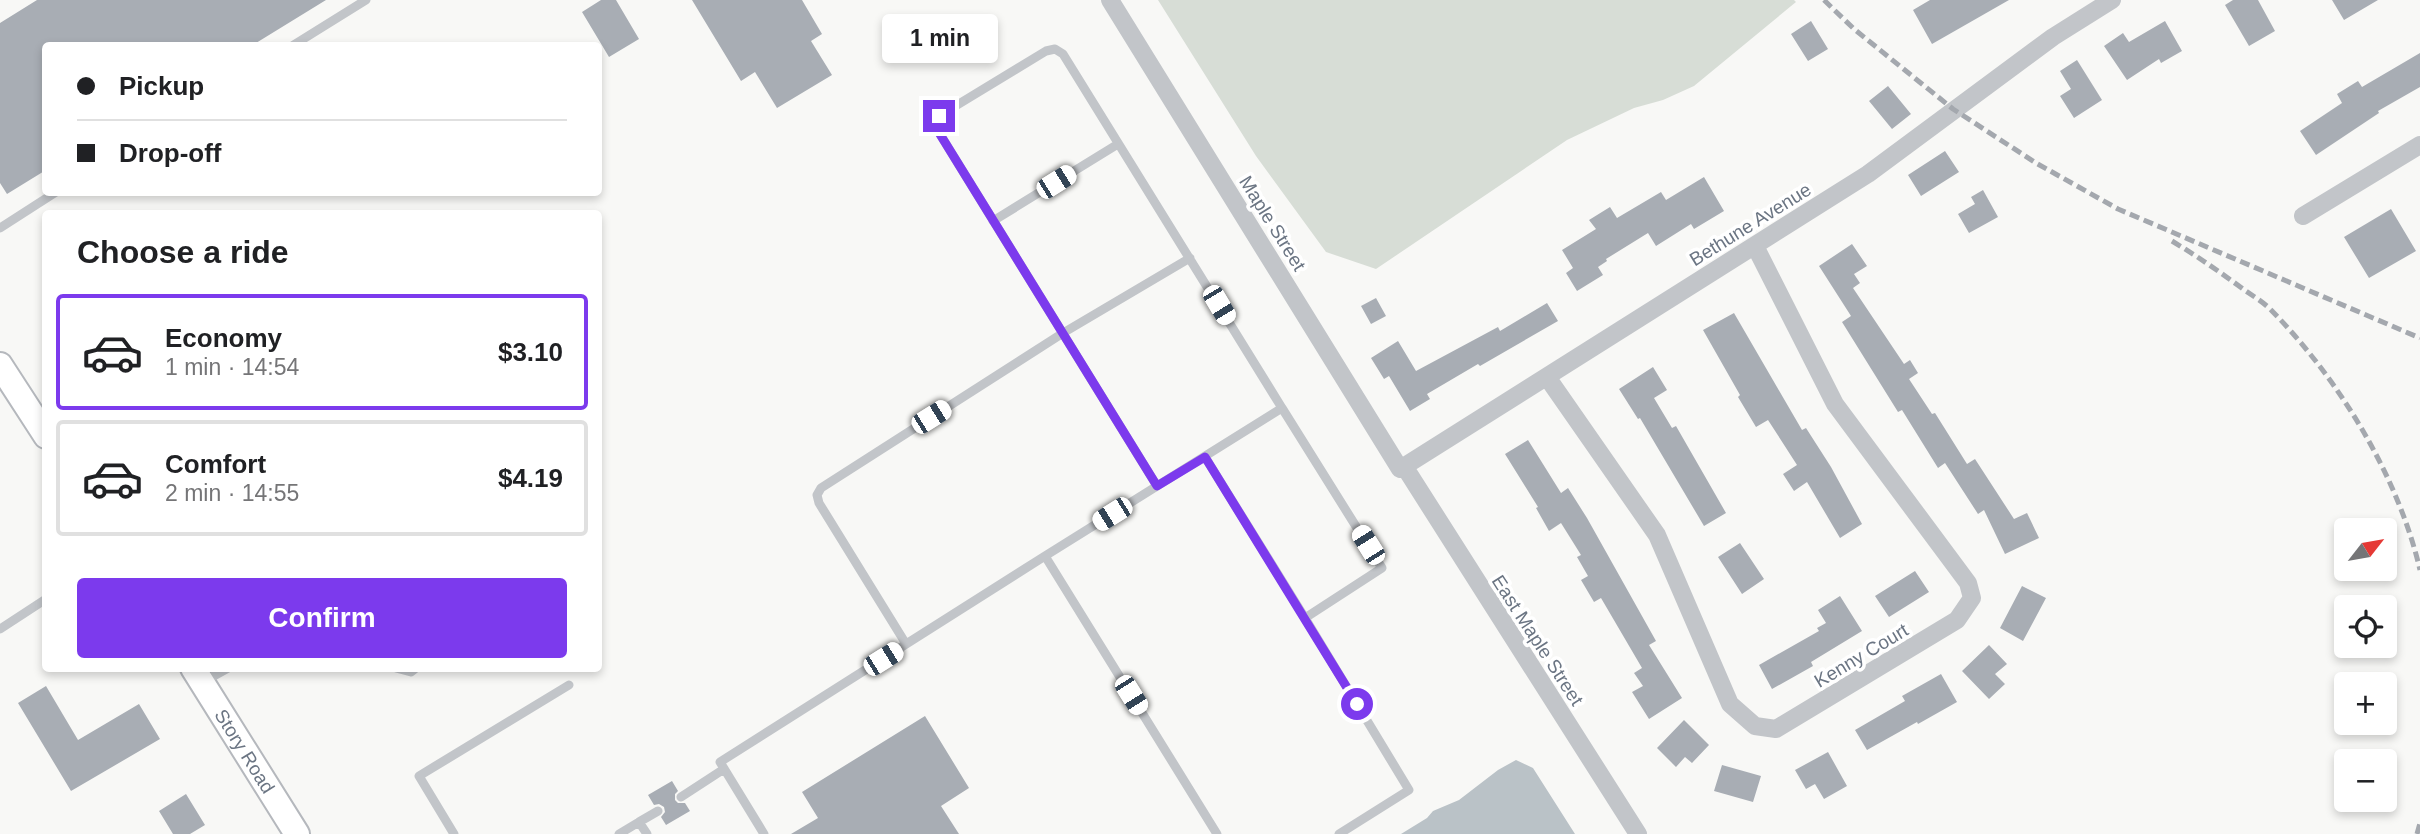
<!DOCTYPE html>
<meta charset="utf-8">
<style>
:root{--surface:#fff;--page:#f6f6f6;--text:#202124;--muted:#757577;--line:#e0e0e0;--accent:#7c3aed}
body{margin:0;font-family:Arial,sans-serif;background:var(--page);color:var(--text);height:100vh;display:flex;flex-direction:column;font-size:26px;white-space:nowrap}
*{box-sizing:border-box;margin:0}
p{font-size:23px;color:var(--muted)}
.icon{flex:none;width:38px;height:38px;fill:none;stroke:currentColor;stroke-width:2;stroke-linecap:round;stroke-linejoin:round}
.map{position:relative;flex:1;overflow:hidden}
.panel{position:absolute;left:42px;top:210px;width:560px;height:462px;display:flex;flex-direction:column;background:var(--surface);border-radius:7px;box-shadow:0 4px 10px #0003}
.panel>*{flex:none}
.banner{position:absolute;left:42px;top:42px;width:560px;height:154px;border-radius:7px;box-shadow:0 4px 10px #0003;display:grid;align-content:center;height:154px;padding:0 35px;background:var(--surface)}
.needle{width:46px;rotate:59deg}
.buttons{position:absolute;left:2334px;top:518px;display:grid;gap:14px}
.buttons a{display:grid;place-items:center;width:63px;height:63px;border-radius:7px;background:var(--surface);box-shadow:0 4px 10px #0003;font-size:35px}
.end{position:absolute;width:32px;height:32px;margin:-16px;border:9px solid #7c3aed;background:#fff;box-shadow:0 0 0 4px #fff}
.from{border-radius:50%}
.bubble{position:absolute;height:49px;border-radius:7px;background:var(--surface);box-shadow:0 4px 10px #0003;font-size:23px;font-weight:800;line-height:49px;text-align:center}
.car{position:absolute;width:21px;height:42px;margin:-21px -10px;border-radius:9px;box-shadow:0 0 5px 2px #0007;background:linear-gradient(#fff 24%,#345 0 40%,#fff 0 76%,#345 0 86%,#fff 0)}
.banner b{display:flex;align-items:center;gap:24px;height:66px;font-size:26px}
.banner b+b{border-top:2px solid var(--line)}
.banner i{width:18px;height:18px;background:var(--text)}
ul{padding:0;list-style:none}
li{display:flex;align-items:center;gap:21px;height:116px;margin:0 14px 10px;padding:0 21px;border:4px solid var(--line);border-radius:7px}
li div{flex:1}
li b{display:block;font-size:26px}
li em{font-style:normal;font-weight:800}
li.current{border-color:var(--accent)}
li>.icon{width:63px;height:63px;stroke-width:1.5}
h2{padding:0 35px;font-size:32px;line-height:84px}
.cta{display:flex;gap:14px;margin-top:auto;padding:14px 35px}
.cta a{flex:1;height:80px;border-radius:7px;background:var(--accent);color:#fff;font-size:28px;font-weight:800;line-height:80px;text-align:center}
.map>svg:first-child{display:block}
.green{fill:#d7ddd6}
.water{fill:#bac2c7}
.building{fill:#a8adb4}
.lines{fill:none;stroke-linecap:round;stroke-linejoin:round}
.secondary-casing{stroke:#b5b8bd;stroke-width:28}
.lane{stroke:#c2c5c9;stroke-width:9}
.street{stroke:#c2c5c9;stroke-width:18}
.secondary{stroke:#fff;stroke-width:24}
.rail{stroke:#a4a8ae;stroke-width:5;stroke-dasharray:10 5;stroke-linecap:butt}
.route{stroke:#7c3aed;stroke-width:9}
.labels{text-anchor:middle;stroke-width:7;stroke-linejoin:round;paint-order:stroke}
.street-label{font-size:19px;fill:#6b7583;stroke:#fff}
</style>
<div class="map">
<svg width="2420" height="834" viewBox="0 0 2420 834">
<rect width="100%" height="100%" fill="#f8f8f6"/>
<path class="green" d="M1158 0H1794L1796 2 1694 86 1663 100 1634 108 1567 140 1376 269 1326 252 1256 156Z"/>
<path class="water" d="M1516 760 1533 768 1575 834H1401L1427 818 1433 811 1459 800 1498 770Z"/>
<path class="building" d="M37 0H326L251 46H46V170L7 194 0 183V23Z
M601 0H616L639 39 609 57 582 12Z
M692 0H802L822 34 811 41 832 75 777 108 755 72 741 81Z
M1930 0H2009L1932 44 1913 10Z
M2233 0H2258L2275 31 2249 46 2225 5Z
M2332 0H2378L2344 20Z
M1811 21 1828 49 1808 61 1791 34Z
M2165 21 2182 51 2161 63 2159 59 2127 80 2104 46 2123 33 2129 42Z
M2420 53V87L2378 111 2379 113 2316 155 2300 131 2342 103 2337 94 2358 81 2362 87Z
M2077 60 2102 100 2074 118 2060 96 2071 89 2060 71Z
M1888 86 1911 114 1892 129 1869 101Z
M1945 151 1959 172 1921 196 1908 175Z
M1704 177 1724 211 1694 229 1691 224 1656 246 1648 233 1606 259 1607 261 1598 267 1603 275 1577 291 1566 273 1573 268 1562 250 1596 229 1589 220 1610 207 1617 218 1661 192 1666 200Z
M1983 190 1998 217 1969 233 1958 214 1975 204 1971 197Z
M2391 209 2416 251 2369 278 2344 237Z
M1852 244 1867 266 1854 274 1860 283 1853 288 1904 364 1910 360 1918 373 1909 379 1932 414 1935 413 1967 464 1975 459 2014 519 2027 513 2039 538 2005 554 1984 510 1978 514 1945 463 1938 468 1902 410 1898 412 1842 322 1851 316 1819 266Z
M1376 298 1386 316 1371 324 1361 306Z
M1547 303 1558 321 1480 366 1478 364 1427 394 1430 399 1410 411 1389 376 1384 379 1371 358 1398 341 1416 371 1498 327 1500 331Z
M1734 313 1802 430 1806 428 1831 467 1862 524 1840 538 1807 482 1794 491 1783 474 1797 465 1768 420 1756 427 1738 397 1740 395 1703 330Z
M1653 367 1667 390 1654 398 1672 428 1676 426 1726 513 1704 526 1640 418 1638 419 1619 389Z
M1528 440 1561 493 1568 488 1587 518 1656 641 1649 645 1682 698 1649 719 1632 692 1643 686 1634 673 1642 668 1601 598 1594 602 1581 580 1588 576 1577 557 1581 555 1561 523 1549 531 1536 508 1538 507 1505 454Z
M1740 543 1764 579 1742 594 1718 557Z
M1915 571 1929 592 1889 617 1875 596Z
M2022 586 2046 598 2023 641 2000 628Z
M1840 596 1862 631 1811 662 1813 666 1772 689 1759 665 1819 631 1817 628 1826 623 1818 610Z
M1989 645 2007 664 1995 674 2005 684 1989 699 1962 671Z
M1941 674 1957 702 1918 724 1917 722 1867 750 1855 730 1905 701 1902 696Z
M46 686 78 740 139 704 160 739 71 791 18 703Z
M925 716 969 788 941 806 959 834H791L818 818 802 792Z
M1684 720 1709 745 1692 763 1685 757 1676 767 1657 748Z
M1828 752 1847 786 1824 799 1815 784 1806 789 1795 770Z
M1722 765 1761 776 1753 802 1714 791Z
M672 781 678 791 675 794V800L678 803H685L690 811 666 825 661 817 665 812 664 807 659 804 654 805 648 795Z
M186 794 205 825 190 834H173L159 811Z"/>
<g class="lines">
<defs>
<g id="secondary">
<path d="M0 365 46 436"/>
<path id="s1" d="M193 668 297 834"/>
</g>
</defs>
<use href="#secondary" class="secondary-casing"/>
<path class="lane" d="M292 46 366 0
M993 221 1118 144
M0 228 56 192
M1157 486 938 131 937 122 939 116 1046 51 1055 49 1063 54 1282 408
M1045 556 1282 408 1382 568 1305 618 1205 457
M1305 618 1409 790 1339 834
M0 629 46 599
M906 644 819 503 817 495 821 488 1063 333 1190 258
M396 668 411 672 416 668
M203 682 228 668
M681 797 724 769
M639 822 658 811
M454 834 419 776 569 685
M619 834 639 822 647 834
M764 834 720 762 1045 556 1217 834"/>
<path class="street" d="M1110 0 1400 469 1868 174 2053 37 2112 0
M2303 216 2420 145
M1547 377 1657 535 1730 704 1755 726 1776 729 1957 620 1972 598 1968 583 1835 404 1755 246
M1404 466 1638 834"/>
<use href="#secondary" class="secondary"/>
<path class="rail" d="M1824 0 1854 29 1953 109 2036 163 2118 209 2420 338
M2172 241C2197 256 2220 272 2243 289 2253 296 2265 303 2273 312 2340 381 2398 476 2420 570
M2417 834 2420 823"/>
</g>
<g class="lines">
<path class="route" d="M939 116 937 122 938 131 1157 486 1205 457 1357 704"/>
</g>
<g class="labels">
<g class="street-label">
<text transform="translate(1273 223) rotate(58)" y="7">Maple Street</text>
<text transform="translate(1750 224) rotate(-32)" y="7">Bethune Avenue</text>
<text transform="translate(1538 640) rotate(57)" y="7">East Maple Street</text>
<text transform="translate(1861 655) rotate(-31)" y="7">Kenny Court</text>
<text dy="7" stroke="none"><textPath href="#s1" startOffset="98">Story Road</textPath></text>
</g>
</g>
</svg>
<div class="buttons">
<a><svg class="needle" viewBox="-14 -14 28 28"><path d="M0-13l5 13h-10z" fill="#e53935"/><path d="M0 13l5-13h-10z" fill="#757577"/></svg></a>
<a><svg class="icon" aria-label="locate" viewBox="0 0 24 24"><circle cx="12" cy="12" r="6"/><path d="M12 2v4M12 18v4M2 12h4M18 12h4"/></svg></a>
<a>+</a>
<a>−</a>
</div>
<i class="end from" style="left:1357px;top:704px"></i>
<i class="end" style="left:939px;top:116px"></i>
<div class="bubble" style="left:882px;top:14px;width:116px">1 min</div>
<i class="car" style="left:1056px;top:182px;rotate:58deg"></i>
<i class="car" style="left:1219px;top:305px;rotate:149deg"></i>
<i class="car" style="left:931px;top:417px;rotate:58deg"></i>
<i class="car" style="left:1112px;top:514px;rotate:238deg"></i>
<i class="car" style="left:1368px;top:545px;rotate:328deg"></i>
<i class="car" style="left:883px;top:659px;rotate:58deg"></i>
<i class="car" style="left:1131px;top:695px;rotate:148deg"></i>
<div class="banner">
<b><i class="from"></i>Pickup</b>
<b><i></i>Drop-off</b>
</div>
<section class="panel">
<h2>Choose a ride</h2>
<ul>
<li class="current"><svg class="icon" aria-label="car" viewBox="0 0 24 24"><path d="M5 17H2v-5l4-1 3-4h7l3 4 3 1v5h-3M9 17h6M6 11h13"/><circle cx="7" cy="17" r="2"/><circle cx="17" cy="17" r="2"/></svg><div><b>Economy</b><p>1 min · 14:54</p></div><em>$3.10</em></li>
<li><svg class="icon" aria-label="car" viewBox="0 0 24 24"><path d="M5 17H2v-5l4-1 3-4h7l3 4 3 1v5h-3M9 17h6M6 11h13"/><circle cx="7" cy="17" r="2"/><circle cx="17" cy="17" r="2"/></svg><div><b>Comfort</b><p>2 min · 14:55</p></div><em>$4.19</em></li>
</ul>
<div class="cta"><a>Confirm</a></div>
</section>
</div>
